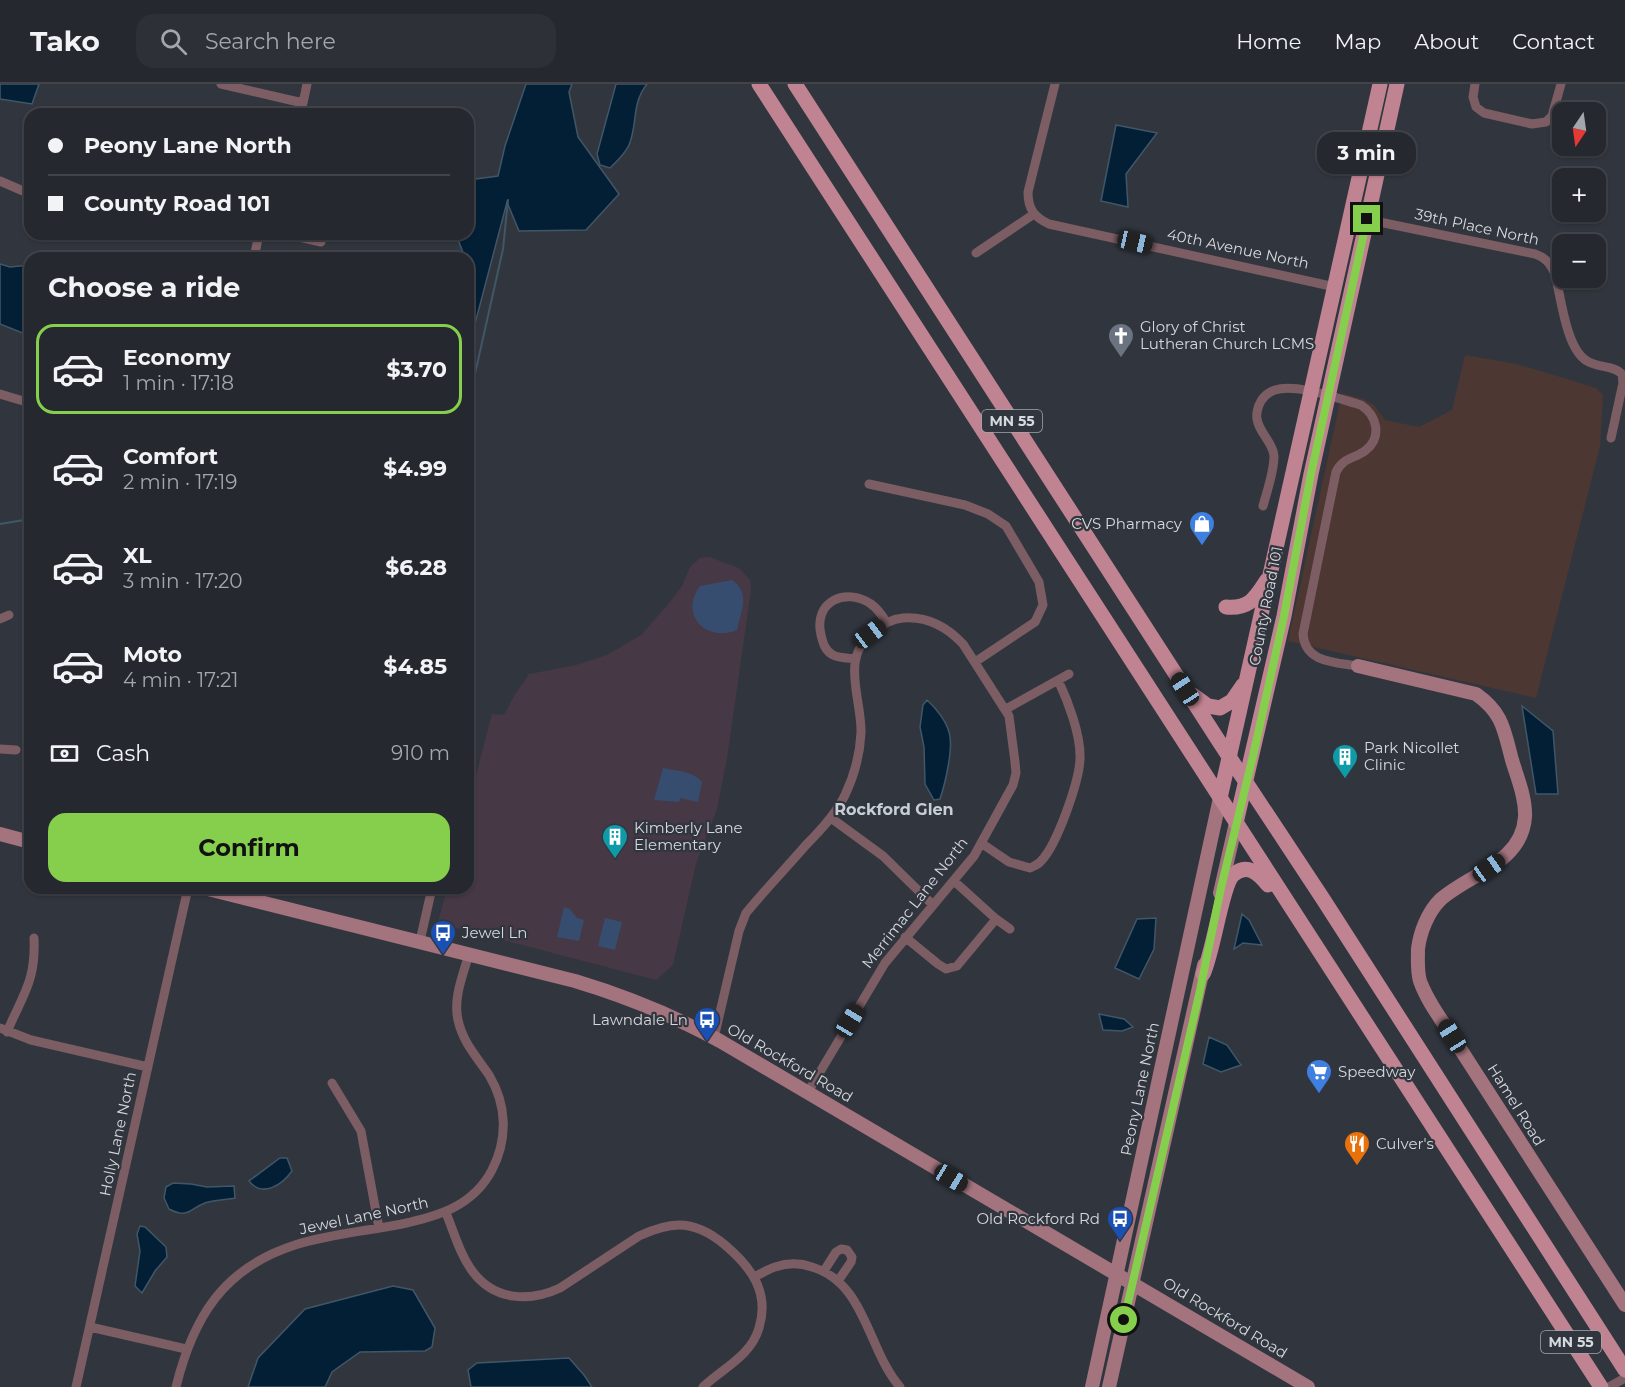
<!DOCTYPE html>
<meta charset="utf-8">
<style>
:root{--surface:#25282e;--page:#2d3036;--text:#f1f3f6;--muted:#a3a6aa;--line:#42444a;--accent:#85cf4d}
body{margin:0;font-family:Montserrat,sans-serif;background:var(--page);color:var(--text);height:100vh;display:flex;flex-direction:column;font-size:22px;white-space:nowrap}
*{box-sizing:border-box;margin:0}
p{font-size:20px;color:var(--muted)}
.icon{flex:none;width:33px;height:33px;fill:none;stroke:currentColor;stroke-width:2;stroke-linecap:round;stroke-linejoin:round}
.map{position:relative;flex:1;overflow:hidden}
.side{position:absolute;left:24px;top:168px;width:450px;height:642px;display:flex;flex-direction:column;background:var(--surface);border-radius:18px;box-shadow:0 2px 4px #0004,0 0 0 2px var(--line)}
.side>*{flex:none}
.top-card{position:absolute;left:24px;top:24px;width:450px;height:132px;border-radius:18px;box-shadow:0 2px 4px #0004,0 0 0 2px var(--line);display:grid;align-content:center;height:132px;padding:0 24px;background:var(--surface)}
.needle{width:39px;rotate:193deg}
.tools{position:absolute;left:1552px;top:18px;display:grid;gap:12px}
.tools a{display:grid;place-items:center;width:54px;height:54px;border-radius:12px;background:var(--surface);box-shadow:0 2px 4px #0004,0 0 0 2px var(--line);font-size:30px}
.end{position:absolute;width:27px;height:27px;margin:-14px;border:8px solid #85cf4d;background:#111;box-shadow:0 0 0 3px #111}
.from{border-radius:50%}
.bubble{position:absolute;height:42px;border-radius:18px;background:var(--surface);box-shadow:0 2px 4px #0004,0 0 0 2px var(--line);font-size:20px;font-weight:700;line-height:42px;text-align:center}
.car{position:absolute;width:18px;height:36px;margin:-18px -9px;border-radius:8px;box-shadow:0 0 4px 2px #0007;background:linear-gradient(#222 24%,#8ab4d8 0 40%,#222 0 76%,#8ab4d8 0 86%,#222 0)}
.top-card b{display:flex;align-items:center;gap:21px;height:57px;font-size:22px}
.top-card b+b{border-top:2px solid var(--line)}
.top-card i{width:15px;height:15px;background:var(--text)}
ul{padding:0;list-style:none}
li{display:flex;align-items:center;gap:18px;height:90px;margin:0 12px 9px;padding:0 12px;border:3px solid transparent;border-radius:18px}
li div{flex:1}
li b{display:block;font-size:22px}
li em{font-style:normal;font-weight:700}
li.active{border-color:var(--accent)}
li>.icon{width:54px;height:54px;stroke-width:1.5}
h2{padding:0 24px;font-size:27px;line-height:72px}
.pay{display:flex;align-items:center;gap:15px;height:66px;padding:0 24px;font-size:22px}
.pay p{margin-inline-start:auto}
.cta{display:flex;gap:12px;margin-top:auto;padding:12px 24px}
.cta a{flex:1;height:69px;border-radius:18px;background:var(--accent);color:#111;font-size:24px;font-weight:700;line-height:69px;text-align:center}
header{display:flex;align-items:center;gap:36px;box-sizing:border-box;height:84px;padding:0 30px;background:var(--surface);border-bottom:2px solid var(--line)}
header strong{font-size:28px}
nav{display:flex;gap:33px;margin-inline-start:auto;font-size:21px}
.search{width:420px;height:54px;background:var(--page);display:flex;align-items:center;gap:15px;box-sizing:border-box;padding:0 21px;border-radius:18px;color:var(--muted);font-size:22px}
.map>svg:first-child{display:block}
.industrial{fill:#4c3733}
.education{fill:#463845}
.green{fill:#374d6f}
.water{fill:#021f35;stroke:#415667;stroke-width:1.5}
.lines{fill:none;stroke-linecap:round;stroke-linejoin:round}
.stream{stroke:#415667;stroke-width:2}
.street{stroke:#7c5d64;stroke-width:9}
.secondary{stroke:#a3737e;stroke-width:14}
.primary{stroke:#c08392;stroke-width:15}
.route{stroke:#85cf4d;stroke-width:8}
.labels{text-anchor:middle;stroke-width:4.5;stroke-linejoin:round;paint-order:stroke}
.shield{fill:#31363e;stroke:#a4a7ad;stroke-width:1.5}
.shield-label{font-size:14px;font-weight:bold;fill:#d5d8dd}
.street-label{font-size:15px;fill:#d5d8dd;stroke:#31363e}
.poi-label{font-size:15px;fill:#d5d8dd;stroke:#31363e;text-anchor:start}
.neighbourhood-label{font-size:16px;font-weight:bold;fill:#c7ced8;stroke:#31363e}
</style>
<header>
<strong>Tako</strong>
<div class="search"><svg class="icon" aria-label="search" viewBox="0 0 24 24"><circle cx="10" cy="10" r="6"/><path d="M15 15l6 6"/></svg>Search here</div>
<nav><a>Home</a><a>Map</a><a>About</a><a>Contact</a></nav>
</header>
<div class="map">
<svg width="1625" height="1303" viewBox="0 0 1625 1303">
<rect width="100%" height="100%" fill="#31363e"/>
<path class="industrial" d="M1465 271 1516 280 1554 291 1596 304 1603 311 1600 362 1536 614 1288 557 1342 309 1363 315 1374 321 1385 336 1419 343 1452 326Z"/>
<path class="education" d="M709 473 739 484 750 496 751 506 727 674 717 725 696 780 673 881 656 896 438 839 447 804H468V722L492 630 504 631 514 612 529 590 576 581 607 571 641 551 670 518 682 502 690 483 700 474Z"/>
<path class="green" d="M732 496C751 509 741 527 737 546 705 559 679 530 700 502Z
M663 684C676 687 693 687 702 698L698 718 680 714 679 718 654 716Z
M564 823 570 825 577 834 584 836 579 857 557 853Z
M605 834 622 838 615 866 598 862Z"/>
<path class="water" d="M0 0H39L32 20 0 15Z
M526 0H572L569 8 578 53 619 110 586 146 519 147 507 118 471 255 468 254V174H465L456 150H468V96L498 92 505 62Z
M616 0H647C631 20 638 40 629 61 625 70 617 77 610 84L600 81 597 70Z
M1116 41 1157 49 1126 90 1128 123 1101 117Z
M0 180 10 183 30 181V252L0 240Z
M927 616C936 624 946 637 949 648 954 663 945 700 940 715L934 716 925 700 924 663 920 643 923 621Z
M1522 622 1553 647 1558 710H1536Z
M1242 830 1249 836 1262 861 1243 859 1234 865Z
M1156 834 1154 865 1139 895 1115 884 1137 835Z
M1099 930 1124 935 1133 943 1122 947 1103 946Z
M1209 953 1227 961 1241 981 1221 988 1203 980Z
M280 1074H287L292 1087C282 1101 262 1114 249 1097Z
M173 1099 191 1100 207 1103 234 1102 235 1114C226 1116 214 1116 205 1119 189 1125 188 1135 169 1125L164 1114 166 1103Z
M140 1142 145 1143 166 1163 167 1173 155 1187 142 1209 135 1202 140 1167 137 1150Z
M393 1202 413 1206 435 1244 432 1263 425 1267 360 1268 332 1288 325 1303H248L258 1274 305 1225Z
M569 1274 584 1291 592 1303H471L468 1286 477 1279Z"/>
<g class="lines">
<path class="stream" d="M468 321 503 165 508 116
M0 440 30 435"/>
<path class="street" d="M221 0 303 19
M1055 0 1028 108C1028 125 1034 133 1049 140L1335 203
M1475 0 1473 13 1476 23 1484 29 1532 40 1546 38 1552 32 1561 0
M297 30 303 19 307 0
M0 97 30 110
M1350 132 1535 170C1546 174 1550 179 1555 190 1561 213 1566 265 1587 277 1598 284 1613 281 1622 290L1623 299 1611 354
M286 150 321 158
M976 169 1034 130
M254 174 259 150
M0 310 30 319
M869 400 965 421 988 430 1006 442 1039 498 1043 521 1035 538 975 578
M1263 422C1267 407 1274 388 1274 372 1273 358 1259 349 1257 335 1256 330 1258 322 1261 317 1264 312 1269 308 1275 306 1296 299 1339 315 1361 321 1376 331 1383 352 1366 366 1355 375 1343 373 1336 388L1303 550C1305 579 1335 578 1358 582
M0 535 9 531
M856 575C848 574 839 574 833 571 825 567 823 559 821 551 813 517 846 503 871 520 878 525 882 531 886 538
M1006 625 1069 590
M0 665 16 666
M831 734 883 772 933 821
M981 759 1009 778 1030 784C1034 782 1038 781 1041 777 1057 761 1079 698 1080 675 1081 651 1068 617 1058 596
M954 797 996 835 1010 845
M905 853 938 880 946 885 957 882 996 835
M420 857 432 804
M0 944 31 956 148 983
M7 948C23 910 36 897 34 854
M714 954 739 847 746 829C765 806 786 784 806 761 821 746 836 730 845 711 854 692 860 670 861 649 862 614 839 574 874 547 884 540 891 535 903 534 927 532 947 543 963 560L1009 632 1015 678 1016 689 1013 701 974 772 885 879 808 1008
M332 999 361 1047 379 1144
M446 1129C454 1148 460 1171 473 1188 495 1217 530 1218 560 1204L639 1152C652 1146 665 1141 679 1141 696 1141 712 1150 725 1161 751 1183 770 1208 759 1244 751 1272 723 1284 703 1303
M824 1187 836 1168 841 1165 847 1166 852 1173 851 1178 838 1197
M754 1193C761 1190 768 1185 775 1183 787 1179 801 1179 812 1183 866 1199 867 1265 900 1303
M90 1243 186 1265
M76 1303 188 804
M176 1303C193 1234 223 1184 295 1161 329 1150 367 1147 402 1140 439 1132 473 1122 492 1086 508 1055 507 1021 489 991 477 973 463 959 458 936 453 914 463 891 469 870
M1609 1303 1625 1294"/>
<path class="secondary" d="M1358 582 1476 610C1503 629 1504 646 1512 676 1517 693 1526 714 1525 733 1522 779 1469 790 1440 816 1428 828 1420 848 1418 865 1418 876 1417 887 1420 897 1427 917 1441 935 1452 952L1625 1221
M0 750 30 758
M204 804 575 897C625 912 674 932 720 957L1308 1303
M1220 809 1236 739
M1092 1303 1220 714
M1109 1303 1204 881"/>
<path class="primary" d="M759 0 1601 1303
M795 0 1222 662 1323 815 1625 1286
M1226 523C1250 525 1255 514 1267 496
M1193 611 1208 622 1220 624 1232 617 1243 601
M1220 714 1380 0
M1236 739 1284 532 1311 390 1397 0
M1203 890C1213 870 1222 801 1233 791 1247 778 1259 790 1268 801"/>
</g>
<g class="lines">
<path class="route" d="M1124 1236 1199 911 1221 804 1253 672 1284 532 1311 390 1367 135"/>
</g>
<defs>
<symbol id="church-pin" viewBox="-11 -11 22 30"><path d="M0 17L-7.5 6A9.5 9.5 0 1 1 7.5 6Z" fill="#6b7280" stroke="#31363e"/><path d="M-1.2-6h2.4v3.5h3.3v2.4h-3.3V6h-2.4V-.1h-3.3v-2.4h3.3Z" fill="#fff"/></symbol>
<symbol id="shop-pin" viewBox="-11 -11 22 30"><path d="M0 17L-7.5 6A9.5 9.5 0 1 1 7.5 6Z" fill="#3f7fe0" stroke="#31363e"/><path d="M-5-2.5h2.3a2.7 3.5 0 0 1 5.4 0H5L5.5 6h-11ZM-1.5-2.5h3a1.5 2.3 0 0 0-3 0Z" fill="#fff"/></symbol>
<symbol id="building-pin" viewBox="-11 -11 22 30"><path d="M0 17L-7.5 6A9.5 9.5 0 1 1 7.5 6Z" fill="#0f9aa8" stroke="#31363e"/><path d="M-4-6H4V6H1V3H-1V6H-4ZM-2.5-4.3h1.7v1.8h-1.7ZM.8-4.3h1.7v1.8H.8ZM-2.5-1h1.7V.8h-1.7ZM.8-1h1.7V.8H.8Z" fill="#fff"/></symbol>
<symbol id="bus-pin" viewBox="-11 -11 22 30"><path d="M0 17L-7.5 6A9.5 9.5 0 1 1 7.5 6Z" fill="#1a4fb4" stroke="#31363e"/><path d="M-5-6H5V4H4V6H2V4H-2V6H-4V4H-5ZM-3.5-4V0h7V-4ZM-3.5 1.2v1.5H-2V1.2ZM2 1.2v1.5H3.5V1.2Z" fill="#fff"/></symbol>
<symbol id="supermarket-pin" viewBox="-11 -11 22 30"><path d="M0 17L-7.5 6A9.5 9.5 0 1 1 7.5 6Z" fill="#3f7fe0" stroke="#31363e"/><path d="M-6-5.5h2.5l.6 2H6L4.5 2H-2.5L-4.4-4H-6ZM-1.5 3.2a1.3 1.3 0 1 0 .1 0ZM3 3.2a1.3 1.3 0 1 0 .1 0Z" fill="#fff"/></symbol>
<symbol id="restaurant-pin" viewBox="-11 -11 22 30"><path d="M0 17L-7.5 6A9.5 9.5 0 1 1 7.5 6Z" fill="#e8710a" stroke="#31363e"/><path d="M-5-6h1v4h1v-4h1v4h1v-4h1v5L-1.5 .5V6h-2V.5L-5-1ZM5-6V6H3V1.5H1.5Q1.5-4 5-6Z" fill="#fff"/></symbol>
</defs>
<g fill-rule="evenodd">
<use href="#church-pin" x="1106" y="237" width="30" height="40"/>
<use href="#shop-pin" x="1187" y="425" width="30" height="40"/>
<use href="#building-pin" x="1330" y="658" width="30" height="40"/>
<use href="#building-pin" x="600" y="738" width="30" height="40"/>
<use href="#bus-pin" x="428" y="834" width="30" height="40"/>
<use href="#bus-pin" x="692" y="921" width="30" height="40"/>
<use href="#supermarket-pin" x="1304" y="973" width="30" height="40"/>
<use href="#restaurant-pin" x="1342" y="1045" width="30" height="40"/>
<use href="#bus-pin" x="1105" y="1120" width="30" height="40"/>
</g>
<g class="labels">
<g class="shield">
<rect x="982" y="326" width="60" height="22" rx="4.5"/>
<rect x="1541" y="1247" width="60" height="22" rx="4.5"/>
</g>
<g class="shield-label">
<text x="1012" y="342">MN 55</text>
<text x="1571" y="1263">MN 55</text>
</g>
<g class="street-label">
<text transform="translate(1477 143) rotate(12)" y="5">39th Place North</text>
<text transform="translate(1238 165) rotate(12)" y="5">40th Avenue North</text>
<text transform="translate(1266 522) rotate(-79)" y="5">County Road 101</text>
<text transform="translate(915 819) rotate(-52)" y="5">Merrimac Lane North</text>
<text transform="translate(790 979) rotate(30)" y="5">Old Rockford Road</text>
<text transform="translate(1140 1005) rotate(-78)" y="5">Peony Lane North</text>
<text transform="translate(1516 1021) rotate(58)" y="5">Hamel Road</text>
<text transform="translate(118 1050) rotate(-78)" y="5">Holly Lane North</text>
<text transform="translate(364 1132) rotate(-12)" y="5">Jewel Lane North</text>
<text transform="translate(1225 1234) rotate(31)" y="5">Old Rockford Road</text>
</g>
<g class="poi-label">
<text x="1140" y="248">Glory of Christ<tspan x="1140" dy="17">Lutheran Church LCMS</tspan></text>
<text x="1182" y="445" text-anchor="end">CVS Pharmacy</text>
<text x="1364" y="669">Park Nicollet<tspan x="1364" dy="17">Clinic</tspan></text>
<text x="634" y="749">Kimberly Lane<tspan x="634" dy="17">Elementary</tspan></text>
<text x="462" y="854">Jewel Ln</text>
<text x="688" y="941" text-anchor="end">Lawndale Ln</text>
<text x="1338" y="993">Speedway</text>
<text x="1376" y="1065">Culver's</text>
<text x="1100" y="1140" text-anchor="end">Old Rockford Rd</text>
</g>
<g class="neighbourhood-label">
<text x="894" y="731">Rockford Glen</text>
</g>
</g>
</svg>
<div class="tools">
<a><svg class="needle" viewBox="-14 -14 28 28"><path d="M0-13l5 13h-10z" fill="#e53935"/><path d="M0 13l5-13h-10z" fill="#a3a6aa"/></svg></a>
<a>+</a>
<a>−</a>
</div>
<i class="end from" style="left:1124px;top:1236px"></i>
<i class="end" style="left:1367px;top:135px"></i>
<div class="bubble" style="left:1317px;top:48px;width:99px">3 min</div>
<i class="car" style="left:1135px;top:158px;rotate:103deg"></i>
<i class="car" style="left:870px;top:550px;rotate:53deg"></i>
<i class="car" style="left:1185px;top:605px;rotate:327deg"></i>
<i class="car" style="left:1489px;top:784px;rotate:55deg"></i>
<i class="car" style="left:850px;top:937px;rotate:31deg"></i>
<i class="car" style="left:1452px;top:952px;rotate:328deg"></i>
<i class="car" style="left:951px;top:1094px;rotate:121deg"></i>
<div class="top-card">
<b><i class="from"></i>Peony Lane North</b>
<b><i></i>County Road 101</b>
</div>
<section class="side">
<h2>Choose a ride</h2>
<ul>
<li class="active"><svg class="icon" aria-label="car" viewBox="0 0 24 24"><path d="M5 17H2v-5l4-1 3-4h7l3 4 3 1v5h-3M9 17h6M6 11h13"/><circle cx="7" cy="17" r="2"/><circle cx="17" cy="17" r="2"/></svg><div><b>Economy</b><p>1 min · 17:18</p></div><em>$3.70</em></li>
<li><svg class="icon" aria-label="car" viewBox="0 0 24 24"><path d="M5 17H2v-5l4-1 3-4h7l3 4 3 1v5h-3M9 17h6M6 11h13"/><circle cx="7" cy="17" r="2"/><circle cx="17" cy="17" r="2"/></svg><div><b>Comfort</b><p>2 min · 17:19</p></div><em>$4.99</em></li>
<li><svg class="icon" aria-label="car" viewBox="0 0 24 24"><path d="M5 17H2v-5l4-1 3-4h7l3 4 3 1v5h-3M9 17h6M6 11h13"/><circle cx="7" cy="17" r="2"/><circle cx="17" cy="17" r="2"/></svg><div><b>XL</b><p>3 min · 17:20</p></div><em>$6.28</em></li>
<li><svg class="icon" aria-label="car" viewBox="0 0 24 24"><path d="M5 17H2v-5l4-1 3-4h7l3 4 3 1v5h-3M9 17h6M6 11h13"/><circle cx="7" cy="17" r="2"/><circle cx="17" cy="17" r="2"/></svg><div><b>Moto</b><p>4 min · 17:21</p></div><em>$4.85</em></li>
</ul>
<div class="pay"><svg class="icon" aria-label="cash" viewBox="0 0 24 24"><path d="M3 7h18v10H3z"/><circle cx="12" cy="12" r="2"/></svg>Cash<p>910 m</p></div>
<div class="cta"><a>Confirm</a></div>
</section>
</div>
